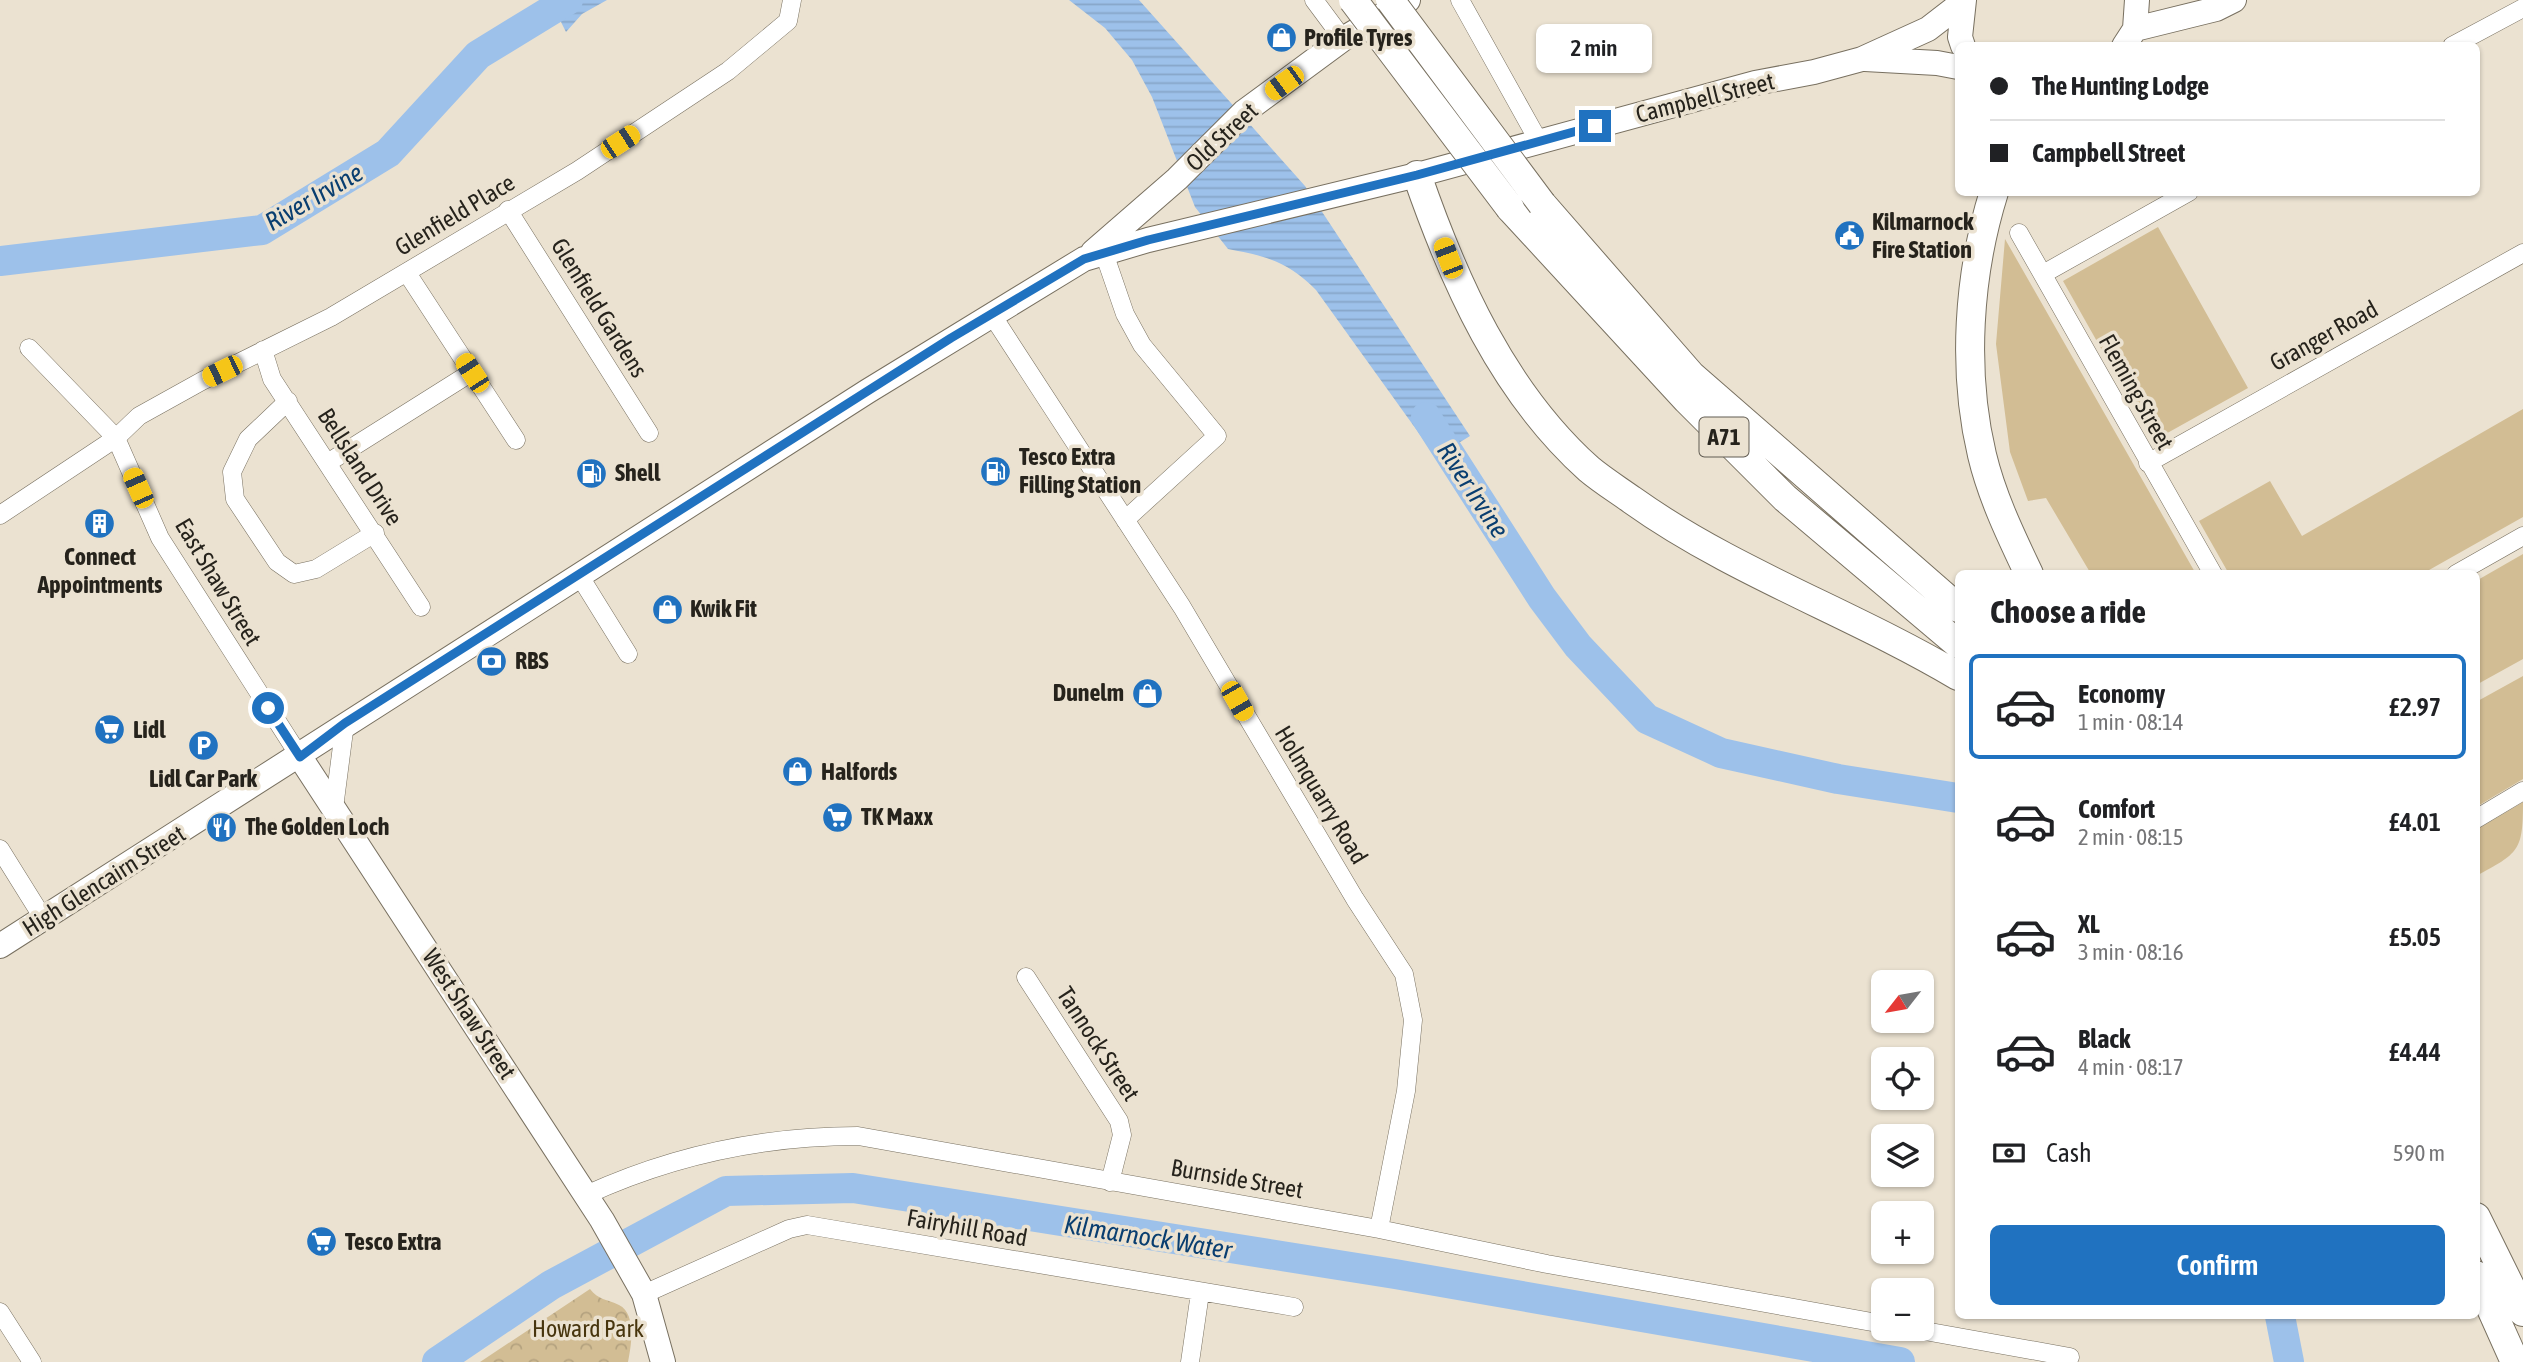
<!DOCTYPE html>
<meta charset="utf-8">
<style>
:root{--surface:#fff;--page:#f6f6f6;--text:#202124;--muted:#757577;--line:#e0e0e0;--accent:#2072c0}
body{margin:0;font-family:"Asap Condensed",sans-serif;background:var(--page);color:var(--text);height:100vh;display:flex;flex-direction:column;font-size:26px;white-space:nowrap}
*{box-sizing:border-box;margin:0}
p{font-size:23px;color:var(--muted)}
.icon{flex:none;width:38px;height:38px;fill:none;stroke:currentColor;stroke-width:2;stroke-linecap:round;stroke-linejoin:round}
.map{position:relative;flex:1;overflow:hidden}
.sheet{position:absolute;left:1955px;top:570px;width:525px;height:749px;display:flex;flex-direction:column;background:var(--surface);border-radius:10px;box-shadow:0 2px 5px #0004}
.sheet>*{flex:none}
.top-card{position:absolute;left:1955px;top:42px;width:525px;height:154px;border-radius:10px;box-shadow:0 2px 5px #0004;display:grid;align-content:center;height:154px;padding:0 35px;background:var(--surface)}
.needle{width:46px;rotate:239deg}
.tools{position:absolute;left:1871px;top:970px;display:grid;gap:14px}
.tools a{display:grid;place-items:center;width:63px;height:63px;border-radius:10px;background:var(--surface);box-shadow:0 2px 5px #0004;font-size:35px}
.end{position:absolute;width:32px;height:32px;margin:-16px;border:9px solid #2072c0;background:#fff;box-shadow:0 0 0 4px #fff}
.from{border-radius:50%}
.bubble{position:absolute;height:49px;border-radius:10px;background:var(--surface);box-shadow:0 2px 5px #0004;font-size:23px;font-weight:600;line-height:49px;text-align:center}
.car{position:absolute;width:21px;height:42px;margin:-21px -10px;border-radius:9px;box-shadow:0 0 5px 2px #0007;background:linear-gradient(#f5c518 24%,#345 0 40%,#f5c518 0 76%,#345 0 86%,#f5c518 0)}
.top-card b{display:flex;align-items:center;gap:24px;height:66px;font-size:26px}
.top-card b+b{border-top:2px solid var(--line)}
.top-card i{width:18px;height:18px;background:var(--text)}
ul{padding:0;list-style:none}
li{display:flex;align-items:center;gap:21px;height:105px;margin:0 14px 10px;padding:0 21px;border:4px solid transparent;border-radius:10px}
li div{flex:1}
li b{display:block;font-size:26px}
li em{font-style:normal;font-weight:600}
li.selected{border-color:var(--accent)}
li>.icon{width:63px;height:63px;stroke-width:1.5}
h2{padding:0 35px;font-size:32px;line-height:84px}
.pay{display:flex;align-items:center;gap:18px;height:77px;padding:0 35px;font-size:26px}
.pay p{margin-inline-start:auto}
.action{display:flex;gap:14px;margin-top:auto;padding:14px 35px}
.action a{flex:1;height:80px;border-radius:10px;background:var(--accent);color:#fff;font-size:28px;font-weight:600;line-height:80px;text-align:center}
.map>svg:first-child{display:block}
.grass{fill:#d2bd94}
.park{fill:url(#park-crowns)}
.water{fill:url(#water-rules)}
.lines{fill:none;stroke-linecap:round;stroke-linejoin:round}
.river{stroke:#9dc1ea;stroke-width:30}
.street-casing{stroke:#787060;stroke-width:19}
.secondary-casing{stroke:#787060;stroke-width:26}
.primary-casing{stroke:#787060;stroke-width:30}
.street{stroke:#fff;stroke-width:18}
.secondary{stroke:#fff;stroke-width:24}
.primary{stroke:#fff;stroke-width:28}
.primary-bridge-casing{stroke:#787060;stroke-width:30;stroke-linecap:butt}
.primary-bridge{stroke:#fff;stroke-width:28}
.route{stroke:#2072c0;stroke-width:9}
.labels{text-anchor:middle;stroke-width:7;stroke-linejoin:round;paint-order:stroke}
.shield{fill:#ebe2d1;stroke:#615c52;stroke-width:2}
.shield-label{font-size:23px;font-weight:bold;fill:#26231c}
.poi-label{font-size:24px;font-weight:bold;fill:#26231c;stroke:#ebe2d1;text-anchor:start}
.street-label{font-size:24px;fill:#26231c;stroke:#ebe2d1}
.park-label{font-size:24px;fill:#47350e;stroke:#ebe2d1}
.water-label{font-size:26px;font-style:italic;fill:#093e70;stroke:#ebe2d1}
</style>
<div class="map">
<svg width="2523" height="1362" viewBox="0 0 2523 1362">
<defs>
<pattern id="park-crowns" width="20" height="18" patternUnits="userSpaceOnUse" patternTransform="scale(1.75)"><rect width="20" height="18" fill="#d2bd94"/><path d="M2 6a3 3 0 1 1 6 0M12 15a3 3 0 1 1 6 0" fill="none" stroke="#b4a27f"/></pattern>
<pattern id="water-rules" width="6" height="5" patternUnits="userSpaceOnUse" patternTransform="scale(1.75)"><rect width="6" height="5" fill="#9dc1ea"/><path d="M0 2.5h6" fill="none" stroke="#87a6c8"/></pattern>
</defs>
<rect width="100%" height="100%" fill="#ebe2d1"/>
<path class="grass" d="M2158 227 2248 388 2153 441 2063 281Z
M2005 239 2196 574H2091L2046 498 2028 501 2010 452 1996 344Z
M2523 409V517L2422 574H2229L2199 521 2270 481 2302 536Z
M2523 554V659L2476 685V581Z
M2523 676V779L2476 807V702Z
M2523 802C2523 851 2519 853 2476 876V830Z"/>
<path class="park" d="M590 1289C598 1300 607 1299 619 1305 637 1314 631 1346 628 1362H480Z"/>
<path class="water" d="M550 0H607L582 14 566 32Z
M1069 0H1139L1305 186 1470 436 1436 457 1316 290C1288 261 1265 256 1228 249L1195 207 1152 97 1132 60 1105 28Z"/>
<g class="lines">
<path class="river" d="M0 261 262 230 388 153 478 55 568 0
M1426 417 1542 598 1578 646 1647 719 1721 753 1838 779 1958 798
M2280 1316 2289 1362
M437 1362 551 1285 726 1191 853 1188 1395 1274 1900 1362"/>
<defs>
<path id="street" d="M1314 0 1343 39
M1460 0 1538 140
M2452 46 2523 8
M508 210 649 433
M2019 233 2213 574
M1104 253 1125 314 1142 345 1217 436 1125 520
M407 273 516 440
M2043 274 2189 192
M992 315 1182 607 1355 899 1404 974 1413 1020 1406 1091 1379 1229
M29 348 116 438 160 538 300 757
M263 350 272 379 421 607
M288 401 248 439 232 472 235 499 277 562 294 574 316 569 375 533
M329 462 472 372
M2148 463 2523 253
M0 515 116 438 139 416 202 381 331 317 577 171 728 71 788 21 792 0
M2456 574 2523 536
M579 575 628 654
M334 808 345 723
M2476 819 2523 791
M0 849 43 918
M1026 977 1119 1121 1122 1135 1110 1182
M586 1195C673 1155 762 1136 858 1136L1379 1229 1547 1264 1883 1324
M644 1294 789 1229 807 1225 1294 1307
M0 1312 32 1362
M1908 1328 2070 1357
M1190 1362 1200 1293"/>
<path id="secondary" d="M2135 29 2216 9 2234 0
M1963 46 1960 37 1964 0
M2124 46 2135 29 2137 0
M1865 59 1937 63 1958 67
M1093 252 1177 179 1244 112 1343 39 1408 0
M300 757 602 1220 644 1294 663 1362
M0 946 868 391 1084 259 1148 240 1417 175 1755 83 1814 72 1862 59 1928 29 1963 2"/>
<path id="primary" d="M1417 175C1454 282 1503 392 1589 469 1602 480 1618 490 1632 500 1733 572 1852 613 1958 676
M1994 192C1968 275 1962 371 1982 455 1992 497 2011 536 2029 574
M1542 204 1691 375 1958 608
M1510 208 1687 400 1785 498 1958 644
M2476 1217 2523 1312
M2476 1275 2515 1362"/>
</defs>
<use href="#street" class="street-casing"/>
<use href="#secondary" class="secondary-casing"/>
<use href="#primary" class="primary-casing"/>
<use href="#street" class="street"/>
<use href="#secondary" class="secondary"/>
<use href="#primary" class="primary"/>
<defs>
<path id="primary-bridge" d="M1353 0 1510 208
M1390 0 1542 204"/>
</defs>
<use href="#primary-bridge" class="primary-bridge-casing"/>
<use href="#primary-bridge" class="primary-bridge"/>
</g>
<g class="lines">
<path class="route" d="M268 708 300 757 345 723 951 338 1084 259 1148 240 1417 175 1595 126"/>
</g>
<defs>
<symbol id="shop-disc" viewBox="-11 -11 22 22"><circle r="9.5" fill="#2072c0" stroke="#ebe2d1"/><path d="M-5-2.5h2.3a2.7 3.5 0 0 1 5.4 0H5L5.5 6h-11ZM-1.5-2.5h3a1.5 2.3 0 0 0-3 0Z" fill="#fff"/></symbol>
<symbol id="civic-disc" viewBox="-11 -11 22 22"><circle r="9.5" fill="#2072c0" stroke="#ebe2d1"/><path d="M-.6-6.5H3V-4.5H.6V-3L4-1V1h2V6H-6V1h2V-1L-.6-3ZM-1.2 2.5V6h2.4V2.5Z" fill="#fff"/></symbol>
<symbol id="fuel-disc" viewBox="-11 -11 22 22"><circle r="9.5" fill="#2072c0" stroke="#ebe2d1"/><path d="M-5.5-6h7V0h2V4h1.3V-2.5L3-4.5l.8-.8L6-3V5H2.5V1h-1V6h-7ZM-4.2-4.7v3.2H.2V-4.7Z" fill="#fff"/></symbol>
<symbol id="building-disc" viewBox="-11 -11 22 22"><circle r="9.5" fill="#2072c0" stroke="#ebe2d1"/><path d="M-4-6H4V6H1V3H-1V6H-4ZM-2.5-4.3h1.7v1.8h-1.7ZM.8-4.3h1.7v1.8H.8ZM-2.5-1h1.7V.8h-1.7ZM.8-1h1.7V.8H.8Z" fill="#fff"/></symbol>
<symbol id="bank-disc" viewBox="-11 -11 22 22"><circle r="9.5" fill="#2072c0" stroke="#ebe2d1"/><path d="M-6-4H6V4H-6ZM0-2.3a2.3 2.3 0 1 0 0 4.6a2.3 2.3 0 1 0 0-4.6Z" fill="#fff"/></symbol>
<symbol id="supermarket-disc" viewBox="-11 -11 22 22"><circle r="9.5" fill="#2072c0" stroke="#ebe2d1"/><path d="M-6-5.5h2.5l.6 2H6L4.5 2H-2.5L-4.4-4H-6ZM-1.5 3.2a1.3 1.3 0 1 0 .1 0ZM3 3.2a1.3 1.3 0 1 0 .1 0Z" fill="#fff"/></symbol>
<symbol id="parking-disc" viewBox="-11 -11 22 22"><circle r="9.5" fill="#2072c0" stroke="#ebe2d1"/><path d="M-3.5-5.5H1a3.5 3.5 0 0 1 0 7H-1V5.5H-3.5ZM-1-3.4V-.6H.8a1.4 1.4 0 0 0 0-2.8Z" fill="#fff"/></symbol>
<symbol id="restaurant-disc" viewBox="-11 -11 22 22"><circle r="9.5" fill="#2072c0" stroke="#ebe2d1"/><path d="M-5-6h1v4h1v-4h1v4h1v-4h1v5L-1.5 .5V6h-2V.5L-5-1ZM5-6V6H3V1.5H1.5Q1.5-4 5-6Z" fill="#fff"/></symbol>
</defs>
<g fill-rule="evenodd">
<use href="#shop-disc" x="1264" y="20" width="35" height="35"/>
<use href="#civic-disc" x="1832" y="218" width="35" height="35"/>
<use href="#fuel-disc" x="978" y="454" width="35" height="35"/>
<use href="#fuel-disc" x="574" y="456" width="35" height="35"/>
<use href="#building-disc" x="82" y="506" width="35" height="35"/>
<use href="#shop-disc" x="650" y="592" width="35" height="35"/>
<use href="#bank-disc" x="474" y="644" width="35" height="35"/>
<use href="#shop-disc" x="1130" y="676" width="35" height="35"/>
<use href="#supermarket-disc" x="92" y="712" width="35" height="35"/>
<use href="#parking-disc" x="186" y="728" width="35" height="35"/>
<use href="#shop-disc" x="780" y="754" width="35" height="35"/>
<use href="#supermarket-disc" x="820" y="800" width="35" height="35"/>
<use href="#restaurant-disc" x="204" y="810" width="35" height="35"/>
<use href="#supermarket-disc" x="304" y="1224" width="35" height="35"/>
</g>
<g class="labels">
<rect class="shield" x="1699.5" y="417.5" width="49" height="39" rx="5"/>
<g class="shield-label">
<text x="1724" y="445">A71</text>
</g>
<g class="poi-label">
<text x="1304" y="46">Profile Tyres</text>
<text x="1872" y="230">Kilmarnock<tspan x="1872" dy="28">Fire Station</tspan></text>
<text x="1019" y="465">Tesco Extra<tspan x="1019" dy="28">Filling Station</tspan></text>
<text x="615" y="481">Shell</text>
<text x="100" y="565" text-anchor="middle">Connect<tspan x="100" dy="28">Appointments</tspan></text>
<text x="690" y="617">Kwik Fit</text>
<text x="515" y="669">RBS</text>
<text x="1124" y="701" text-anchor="end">Dunelm</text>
<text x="133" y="738">Lidl</text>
<text x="821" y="780">Halfords</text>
<text x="203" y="787" text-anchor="middle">Lidl Car Park</text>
<text x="861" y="825">TK Maxx</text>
<text x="245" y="835">The Golden Loch</text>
<text x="345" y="1250">Tesco Extra</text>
</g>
<g class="street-label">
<text transform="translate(1705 98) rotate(-14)" y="8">Campbell Street</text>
<text transform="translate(1222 137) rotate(-43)" y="8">Old Street</text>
<text transform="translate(455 215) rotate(-31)" y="8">Glenfield Place</text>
<text transform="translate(599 308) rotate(58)" y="8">Glenfield Gardens</text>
<text transform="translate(2324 336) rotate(-29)" y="8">Granger Road</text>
<text transform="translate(2136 392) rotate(61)" y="8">Fleming Street</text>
<text transform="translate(360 467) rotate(57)" y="8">Bellsland Drive</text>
<text transform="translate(218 582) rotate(59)" y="8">East Shaw Street</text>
<text transform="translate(1321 795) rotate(59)" y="8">Holmquarry Road</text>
<text transform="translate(104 881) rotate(-32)" y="8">High Glencairn Street</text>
<text transform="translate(469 1014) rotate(57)" y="8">West Shaw Street</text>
<text transform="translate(1098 1044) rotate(57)" y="8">Tannock Street</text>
<text transform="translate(1237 1179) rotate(10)" y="8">Burnside Street</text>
<text transform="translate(967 1228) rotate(10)" y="8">Fairyhill Road</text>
</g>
<g class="park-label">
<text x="588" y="1337">Howard Park</text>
</g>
<g class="water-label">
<text transform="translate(314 197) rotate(-30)" y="9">River Irvine</text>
<text transform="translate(1473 490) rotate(57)" y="9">River Irvine</text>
<text transform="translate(1148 1237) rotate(9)" y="9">Kilmarnock Water</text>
</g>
</g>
</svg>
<div class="tools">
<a><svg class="needle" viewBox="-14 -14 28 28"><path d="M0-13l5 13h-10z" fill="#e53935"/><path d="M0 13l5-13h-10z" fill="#757577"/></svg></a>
<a><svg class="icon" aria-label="locate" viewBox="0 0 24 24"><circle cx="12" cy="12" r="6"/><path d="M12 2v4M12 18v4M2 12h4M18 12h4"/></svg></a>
<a><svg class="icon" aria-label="layers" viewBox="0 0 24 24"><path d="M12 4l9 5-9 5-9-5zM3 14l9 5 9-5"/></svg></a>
<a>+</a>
<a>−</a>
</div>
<i class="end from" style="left:268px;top:708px"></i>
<i class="end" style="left:1595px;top:126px"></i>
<div class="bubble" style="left:1536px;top:24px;width:116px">2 min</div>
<i class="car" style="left:1284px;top:83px;rotate:234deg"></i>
<i class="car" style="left:620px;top:142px;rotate:57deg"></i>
<i class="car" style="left:1448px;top:258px;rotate:339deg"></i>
<i class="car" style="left:222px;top:371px;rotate:244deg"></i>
<i class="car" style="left:472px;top:373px;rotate:327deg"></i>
<i class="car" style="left:138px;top:488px;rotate:336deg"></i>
<i class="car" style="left:1237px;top:701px;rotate:150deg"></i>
<div class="top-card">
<b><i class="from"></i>The Hunting Lodge</b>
<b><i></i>Campbell Street</b>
</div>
<section class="sheet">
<h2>Choose a ride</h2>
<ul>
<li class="selected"><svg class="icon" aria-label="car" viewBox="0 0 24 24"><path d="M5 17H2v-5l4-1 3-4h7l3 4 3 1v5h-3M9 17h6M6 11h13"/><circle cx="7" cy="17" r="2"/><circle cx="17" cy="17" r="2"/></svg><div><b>Economy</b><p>1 min · 08:14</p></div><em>£2.97</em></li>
<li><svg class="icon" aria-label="car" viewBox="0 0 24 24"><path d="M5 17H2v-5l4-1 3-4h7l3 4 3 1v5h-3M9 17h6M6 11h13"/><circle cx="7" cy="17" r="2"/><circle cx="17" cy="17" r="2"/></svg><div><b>Comfort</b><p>2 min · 08:15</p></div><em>£4.01</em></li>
<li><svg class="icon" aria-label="car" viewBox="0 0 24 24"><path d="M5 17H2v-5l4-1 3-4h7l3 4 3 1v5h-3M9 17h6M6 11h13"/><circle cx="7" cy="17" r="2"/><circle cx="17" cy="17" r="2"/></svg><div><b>XL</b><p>3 min · 08:16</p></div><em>£5.05</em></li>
<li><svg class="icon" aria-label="car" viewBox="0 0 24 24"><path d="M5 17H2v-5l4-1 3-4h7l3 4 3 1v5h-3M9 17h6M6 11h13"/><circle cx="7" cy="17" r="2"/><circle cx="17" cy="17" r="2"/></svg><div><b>Black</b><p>4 min · 08:17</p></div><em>£4.44</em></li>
</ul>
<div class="pay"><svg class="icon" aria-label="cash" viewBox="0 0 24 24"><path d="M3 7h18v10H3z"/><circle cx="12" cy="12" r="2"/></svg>Cash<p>590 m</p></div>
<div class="action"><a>Confirm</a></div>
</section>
</div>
